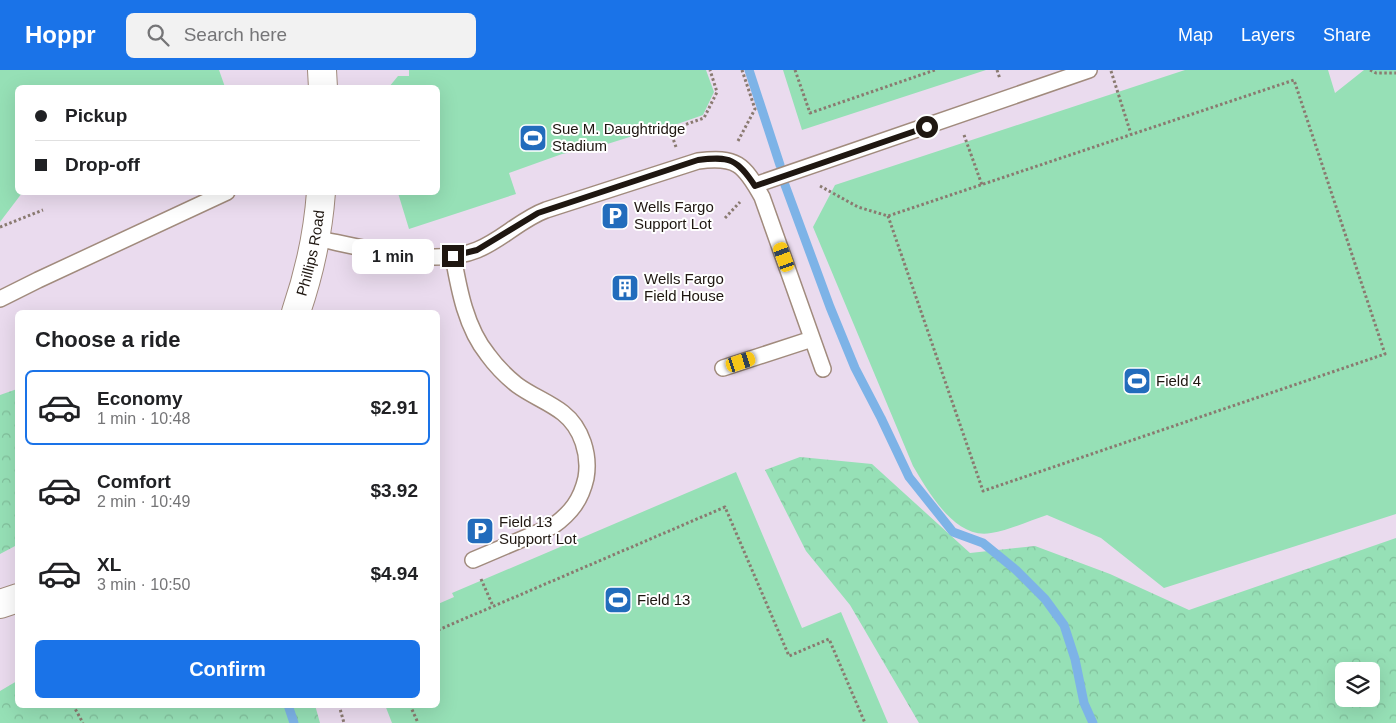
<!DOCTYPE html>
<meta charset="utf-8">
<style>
:root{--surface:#fff;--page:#f2f2f2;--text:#202124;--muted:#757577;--line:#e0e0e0;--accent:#1a73e8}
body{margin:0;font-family:Arial,sans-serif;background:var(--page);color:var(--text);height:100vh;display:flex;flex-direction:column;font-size:19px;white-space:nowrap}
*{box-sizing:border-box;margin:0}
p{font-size:16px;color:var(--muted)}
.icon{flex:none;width:28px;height:28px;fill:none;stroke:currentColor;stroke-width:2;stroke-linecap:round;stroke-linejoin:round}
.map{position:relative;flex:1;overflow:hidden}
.drawer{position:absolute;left:15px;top:240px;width:425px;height:398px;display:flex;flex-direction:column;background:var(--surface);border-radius:8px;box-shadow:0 5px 20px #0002}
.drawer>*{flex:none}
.banner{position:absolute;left:15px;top:15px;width:425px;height:110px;border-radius:8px;box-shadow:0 5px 20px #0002;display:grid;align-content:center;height:110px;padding:0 20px;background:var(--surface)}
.fabs{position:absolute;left:1335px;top:592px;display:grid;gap:10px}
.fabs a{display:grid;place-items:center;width:45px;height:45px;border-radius:8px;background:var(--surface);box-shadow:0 5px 20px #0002;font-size:25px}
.end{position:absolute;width:22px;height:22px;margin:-11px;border:6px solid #1f1711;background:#fff;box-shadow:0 0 0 2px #fff}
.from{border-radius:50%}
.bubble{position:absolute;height:35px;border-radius:8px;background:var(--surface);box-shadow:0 5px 20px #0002;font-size:16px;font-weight:700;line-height:35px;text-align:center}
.car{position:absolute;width:15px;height:30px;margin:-15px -8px;border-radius:6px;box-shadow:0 0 4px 1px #0007;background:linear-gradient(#f5c518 24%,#345 0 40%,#f5c518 0 76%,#345 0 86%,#f5c518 0)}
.banner b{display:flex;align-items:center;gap:18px;height:48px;font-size:19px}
.banner b+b{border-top:1px solid var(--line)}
.banner i{width:12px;height:12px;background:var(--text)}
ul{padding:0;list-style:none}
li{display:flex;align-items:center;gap:15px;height:75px;margin:0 10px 8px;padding:0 10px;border:2px solid transparent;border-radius:8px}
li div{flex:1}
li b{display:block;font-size:19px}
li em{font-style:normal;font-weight:700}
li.on{border-color:var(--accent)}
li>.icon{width:45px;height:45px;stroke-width:1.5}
h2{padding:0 20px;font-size:22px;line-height:60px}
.action{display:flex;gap:10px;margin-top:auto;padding:10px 20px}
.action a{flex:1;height:58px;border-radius:8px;background:var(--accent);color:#fff;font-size:20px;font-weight:700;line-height:58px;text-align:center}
header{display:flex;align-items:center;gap:30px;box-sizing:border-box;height:70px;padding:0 25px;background:var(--accent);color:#fff}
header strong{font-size:24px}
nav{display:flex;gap:28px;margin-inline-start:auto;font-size:18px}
.search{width:350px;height:45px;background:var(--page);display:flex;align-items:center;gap:12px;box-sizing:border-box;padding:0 18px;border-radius:8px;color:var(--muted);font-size:19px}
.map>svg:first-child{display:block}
.education{fill:#eadbee;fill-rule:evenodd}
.green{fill:#96e0b6}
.forest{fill:url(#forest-crowns);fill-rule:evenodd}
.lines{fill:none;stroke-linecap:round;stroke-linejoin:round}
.stream{stroke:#7db3e7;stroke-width:9}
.service-casing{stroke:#a18b7d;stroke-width:18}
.tertiary-casing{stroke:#a18b7d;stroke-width:30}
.path{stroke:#8a7a70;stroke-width:3;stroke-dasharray:2.5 2.5;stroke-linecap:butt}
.service{stroke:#fff;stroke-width:15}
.tertiary{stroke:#fff;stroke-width:28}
.route{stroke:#1f1711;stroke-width:6}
.labels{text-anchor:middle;stroke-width:4;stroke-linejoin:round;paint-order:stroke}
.poi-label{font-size:15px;fill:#1f1711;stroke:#fff;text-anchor:start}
.street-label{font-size:15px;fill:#1f1711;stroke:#fff}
</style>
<header>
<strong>Hoppr</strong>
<div class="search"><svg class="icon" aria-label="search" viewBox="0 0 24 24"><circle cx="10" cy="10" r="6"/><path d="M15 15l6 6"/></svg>Search here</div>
<nav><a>Map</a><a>Layers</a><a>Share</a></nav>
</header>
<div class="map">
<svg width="1396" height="653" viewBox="0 0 1396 653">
<defs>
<pattern id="forest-crowns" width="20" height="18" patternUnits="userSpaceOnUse" patternTransform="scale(1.25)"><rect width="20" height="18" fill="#96e0b6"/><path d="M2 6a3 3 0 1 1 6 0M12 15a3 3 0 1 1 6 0" fill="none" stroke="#81bf9b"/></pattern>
</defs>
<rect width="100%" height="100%" fill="#fee6d7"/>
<path class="education" d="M0 0H1396V653H0ZM18 18H438V122H18ZM18 242H438V635H18ZM1344 601H1371V629H1344Z"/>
<path class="green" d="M0 0H219L225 17 18 18V122L22 123 0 152Z
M409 0H706L714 22 703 45 666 58 655 59 601 76 562 84 509 103 516 124 409 159 398 123 438 122V18L389 17 398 6H409Z
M783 0H986L802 60Z
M1185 0H1328L1335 23 1364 0H1396V444L1164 518 1101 468 1047 445C1028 451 1010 460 991 463 955 470 928 421 913 396L813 157 835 115Z
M736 402 802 558 841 542 888 653H392L385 635H438V534L454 527 452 523Z"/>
<path class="forest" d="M17 319V475L0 484V325Z
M800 387 872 394 970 483 1035 476 1110 504 1189 540 1396 468V653H919L850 535 806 481 765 400ZM1371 601V629H1344V601Z
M17 611 18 635H315L320 653H0V621Z"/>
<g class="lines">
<path class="stream" d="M749 0 780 95
M785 115 830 237 855 298 881 348 909 407 953 462 983 473 1016 500 1045 529 1064 555 1075 589 1084 633 1093 653
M288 635 294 653"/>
<defs>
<path id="service" d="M755 115 1089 0
M315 168C360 177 434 198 477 180 502 170 521 149 546 140L698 91C736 86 744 94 762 127L823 299
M453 186C459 220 466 258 488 285 496 296 507 307 517 315 532 326 549 332 563 343 582 358 590 385 586 408 581 430 571 443 553 456L473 490
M0 229 38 210 227 122
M723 298 812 269"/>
<g id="tertiary">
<path d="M322 0 323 18"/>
<path id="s1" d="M296 242C309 204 318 164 321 122"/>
<path d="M0 534 18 528"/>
</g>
</defs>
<use href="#service" class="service-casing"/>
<use href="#tertiary" class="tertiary-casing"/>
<path class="path" d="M795 0 810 43 935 0
M997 0 1000 9
M1370 0 1376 3H1396
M1111 1 1131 64
M964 65 982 115
M738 71 755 39 742 0
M676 77 670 60 704 48 717 22 710 0
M820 116 858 137 888 146 1294 10 1385 284 983 421 888 146
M614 141 619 155
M725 148 740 132
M0 157 43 140
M481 509 493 536
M438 560 725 437 789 586 829 569 865 653
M73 635 83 653
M339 635 344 653
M410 635 418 653"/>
<use href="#service" class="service"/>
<use href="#tertiary" class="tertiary"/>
</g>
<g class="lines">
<path class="route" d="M453 186 477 180 538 143 698 90C730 86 737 89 755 116L927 57"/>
</g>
<defs>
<symbol id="stadium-square" viewBox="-11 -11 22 22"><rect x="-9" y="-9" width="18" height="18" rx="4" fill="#226cbc" stroke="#fff"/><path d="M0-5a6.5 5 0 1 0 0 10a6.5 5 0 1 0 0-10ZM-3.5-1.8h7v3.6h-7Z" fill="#fff"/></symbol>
<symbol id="parking-square" viewBox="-11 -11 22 22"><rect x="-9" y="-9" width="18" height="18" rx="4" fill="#226cbc" stroke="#fff"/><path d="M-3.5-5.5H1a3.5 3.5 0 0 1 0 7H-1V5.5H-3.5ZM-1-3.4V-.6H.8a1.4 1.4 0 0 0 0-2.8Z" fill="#fff"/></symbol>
<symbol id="building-square" viewBox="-11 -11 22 22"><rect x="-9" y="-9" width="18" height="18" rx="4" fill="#226cbc" stroke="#fff"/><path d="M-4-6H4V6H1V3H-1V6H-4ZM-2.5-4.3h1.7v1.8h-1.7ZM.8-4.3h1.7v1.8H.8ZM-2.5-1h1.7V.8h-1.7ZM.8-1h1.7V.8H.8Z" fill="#fff"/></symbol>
</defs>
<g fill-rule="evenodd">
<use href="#stadium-square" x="517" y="52" width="32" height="32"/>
<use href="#parking-square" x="599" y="130" width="32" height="32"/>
<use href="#building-square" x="609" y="202" width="32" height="32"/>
<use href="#stadium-square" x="1121" y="295" width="32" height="32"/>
<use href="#parking-square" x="464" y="445" width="32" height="32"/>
<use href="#stadium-square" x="602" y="514" width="32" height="32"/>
</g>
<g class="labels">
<g class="poi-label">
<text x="552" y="64">Sue M. Daughtridge<tspan x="552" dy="17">Stadium</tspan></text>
<text x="634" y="142">Wells Fargo<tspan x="634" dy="17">Support Lot</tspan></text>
<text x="644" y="214">Wells Fargo<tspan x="644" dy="17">Field House</tspan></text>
<text x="1156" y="316">Field 4</text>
<text x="499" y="457">Field 13<tspan x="499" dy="17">Support Lot</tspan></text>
<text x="637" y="535">Field 13</text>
</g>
<g class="street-label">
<text dy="5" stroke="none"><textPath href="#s1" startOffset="61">Phillips Road</textPath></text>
</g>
</g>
</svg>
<div class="fabs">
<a><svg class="icon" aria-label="layers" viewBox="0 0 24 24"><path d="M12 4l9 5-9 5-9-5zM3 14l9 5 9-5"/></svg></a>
</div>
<i class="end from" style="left:927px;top:57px"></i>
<i class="end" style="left:453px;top:186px"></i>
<div class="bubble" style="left:352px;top:169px;width:82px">1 min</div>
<i class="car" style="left:784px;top:187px;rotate:340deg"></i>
<i class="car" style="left:741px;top:292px;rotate:72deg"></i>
<div class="banner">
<b><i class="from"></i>Pickup</b>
<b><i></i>Drop-off</b>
</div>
<section class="drawer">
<h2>Choose a ride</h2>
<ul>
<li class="on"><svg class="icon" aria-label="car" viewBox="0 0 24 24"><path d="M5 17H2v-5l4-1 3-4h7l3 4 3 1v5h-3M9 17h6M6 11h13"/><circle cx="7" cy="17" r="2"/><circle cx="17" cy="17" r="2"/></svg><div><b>Economy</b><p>1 min · 10:48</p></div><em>$2.91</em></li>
<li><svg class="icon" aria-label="car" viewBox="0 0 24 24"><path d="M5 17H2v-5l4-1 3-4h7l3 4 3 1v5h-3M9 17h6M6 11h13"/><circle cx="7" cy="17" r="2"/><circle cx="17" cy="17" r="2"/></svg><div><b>Comfort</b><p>2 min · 10:49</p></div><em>$3.92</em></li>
<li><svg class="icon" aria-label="car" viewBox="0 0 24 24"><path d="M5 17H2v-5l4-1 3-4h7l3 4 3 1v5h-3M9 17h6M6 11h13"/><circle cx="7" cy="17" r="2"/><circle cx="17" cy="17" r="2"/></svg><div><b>XL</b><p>3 min · 10:50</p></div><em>$4.94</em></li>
</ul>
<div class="action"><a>Confirm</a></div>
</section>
</div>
